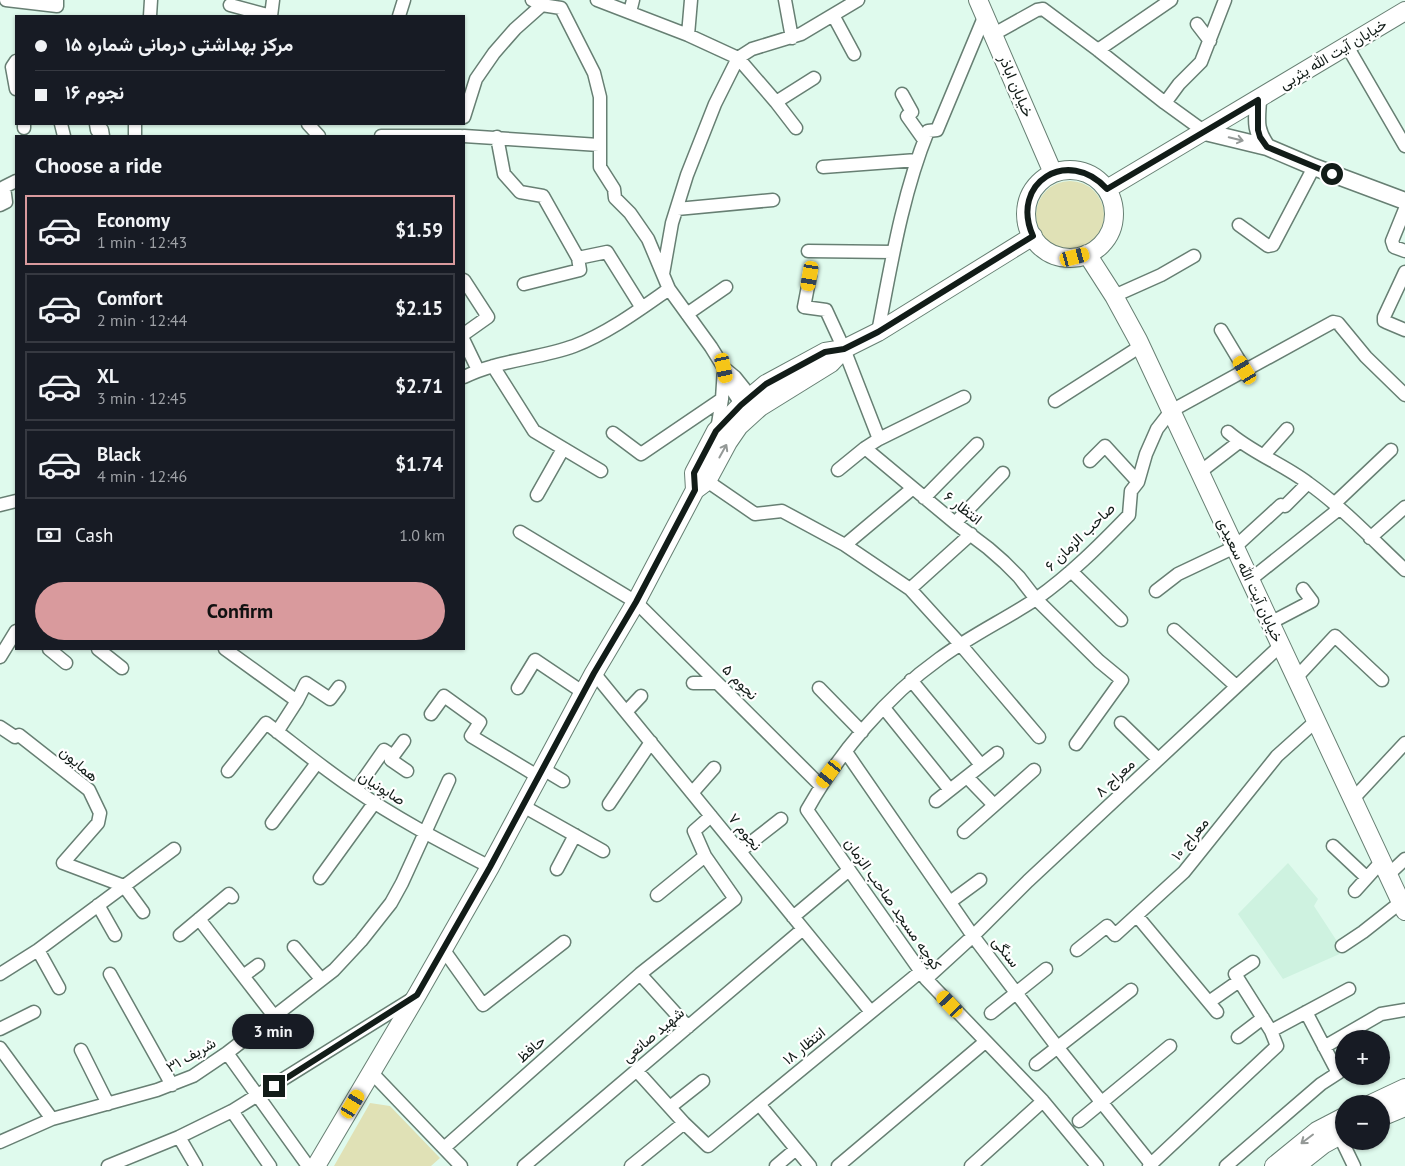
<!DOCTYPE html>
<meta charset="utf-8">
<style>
:root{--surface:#171b24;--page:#242831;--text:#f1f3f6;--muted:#9ea1a6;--line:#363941;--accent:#d99a9d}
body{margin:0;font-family:"PT Sans",Vazirmatn,sans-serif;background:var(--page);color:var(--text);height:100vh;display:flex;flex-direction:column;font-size:19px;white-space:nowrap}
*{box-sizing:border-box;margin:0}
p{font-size:16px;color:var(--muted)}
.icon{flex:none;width:28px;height:28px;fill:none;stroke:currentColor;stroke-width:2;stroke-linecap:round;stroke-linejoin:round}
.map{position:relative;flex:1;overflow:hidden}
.sheet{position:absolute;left:15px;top:135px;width:450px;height:515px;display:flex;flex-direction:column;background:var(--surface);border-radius:0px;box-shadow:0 1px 4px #0004}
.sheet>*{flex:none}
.banner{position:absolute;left:15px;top:15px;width:450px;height:110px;border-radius:0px;box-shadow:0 1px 4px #0004;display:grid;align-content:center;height:110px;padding:0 20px;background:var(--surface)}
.buttons{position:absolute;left:1335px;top:1030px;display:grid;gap:10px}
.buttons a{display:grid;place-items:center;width:55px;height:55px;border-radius:50%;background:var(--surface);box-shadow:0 1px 4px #0004;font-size:25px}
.end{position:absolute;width:22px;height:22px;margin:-11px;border:6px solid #121c18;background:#fff;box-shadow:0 0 0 2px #fff}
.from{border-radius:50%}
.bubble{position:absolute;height:35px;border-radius:18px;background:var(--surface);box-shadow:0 1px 4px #0004;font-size:16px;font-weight:700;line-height:35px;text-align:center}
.car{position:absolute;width:15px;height:30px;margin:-15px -8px;border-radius:6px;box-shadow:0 0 4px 1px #0007;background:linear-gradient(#f5c518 24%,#345 0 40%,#f5c518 0 76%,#345 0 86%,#f5c518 0)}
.banner b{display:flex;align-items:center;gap:18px;height:48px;font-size:19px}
.banner b+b{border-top:1px solid var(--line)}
.banner i{width:12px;height:12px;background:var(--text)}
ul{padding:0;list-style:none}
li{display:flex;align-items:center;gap:15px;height:70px;margin:0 10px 8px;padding:0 10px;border:2px solid var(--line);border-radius:0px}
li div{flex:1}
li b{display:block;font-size:19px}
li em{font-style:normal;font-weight:700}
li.active{border-color:var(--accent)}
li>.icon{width:45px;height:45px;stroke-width:1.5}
h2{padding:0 20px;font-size:22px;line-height:60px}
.pay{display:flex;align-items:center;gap:12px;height:55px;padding:0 20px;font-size:19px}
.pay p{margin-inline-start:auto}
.primary-button{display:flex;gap:10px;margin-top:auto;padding:10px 20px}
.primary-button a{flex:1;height:58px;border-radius:30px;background:var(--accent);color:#111;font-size:20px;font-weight:700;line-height:58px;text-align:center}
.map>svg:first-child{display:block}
.built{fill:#cef2e0}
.green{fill:#e0e1b6}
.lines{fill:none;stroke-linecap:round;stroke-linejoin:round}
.minor-casing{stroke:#677f73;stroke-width:15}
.tertiary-casing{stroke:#677f73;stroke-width:19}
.secondary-casing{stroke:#677f73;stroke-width:20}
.minor{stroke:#fff;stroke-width:12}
.tertiary{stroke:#fff;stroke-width:16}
.secondary{stroke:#fff;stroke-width:18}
.oneway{stroke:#949997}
.route{stroke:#121c18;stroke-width:6}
.labels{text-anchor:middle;stroke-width:4.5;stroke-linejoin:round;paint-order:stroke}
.street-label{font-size:15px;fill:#121c18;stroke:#fff}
</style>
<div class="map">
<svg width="1405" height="1166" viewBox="0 0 1405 1166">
<rect width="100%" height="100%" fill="#dffaed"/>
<path class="built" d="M1288 863 1318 899 1314 906 1344 952 1283 979 1238 914Z"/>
<path class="green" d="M1036 215a34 34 0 1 1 68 0a34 34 0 1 1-68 0Z
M370 1103 390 1106 440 1158 431 1166H334Z"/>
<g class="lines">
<defs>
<path id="minor" d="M6 0 57 6V0
M532 0 542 5 561 8
M597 0 688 35 738 58 776 102 796 128
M785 0 792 38
M230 5 271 16
M561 8 594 73 600 97V167L614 189 615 198 630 213 648 239 669 289 711 347 724 368 735 377 755 402
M630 12 633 0
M833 15 854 54
M150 16 151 0
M271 16 273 0
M399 16 404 0
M1197 24 1210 41
M994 34 1037 10 1043 9 1098 50 1165 103 1205 132
M688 35 691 0
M1347 46 1405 146
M1098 50 1171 0
M16 61 12 67 16 89
M902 94 912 112 907 116 924 140
M776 102 814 78
M1165 103 1179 84 1201 62 1225 0
M464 117 476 79 494 53 515 29 542 5
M24 124V128
M61 124 64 136
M96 124 97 130H102L103 136
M135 124V136
M308 124 319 136
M381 136H461
M464 136 599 145
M497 137 504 174 520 192 543 196 578 258 607 252 642 308
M823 167 917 160
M0 205 6 202 4 187 16 181
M677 209 773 200
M1405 209 1392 241 1394 247 1405 251
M1239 225 1268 246 1273 245 1314 167
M808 251 893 252
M1405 272 1384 317V321L1386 322 1405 330
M663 274 672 223 687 175 715 104 738 58 752 49 801 34 858 0
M810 276 804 307 826 310 844 349 879 439 865 448 838 470
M464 280 488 317 464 334
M524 284 580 270 578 258
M1114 296 1161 275 1194 256
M687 314 726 287
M1221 330 1245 370
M878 332C891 265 902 195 928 131L937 130 985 15
M464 341 478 370
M493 366 534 431 601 471
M726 375 727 382 745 410
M464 377C498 360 538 359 574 346 608 333 639 310 669 289
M1055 401 1141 346
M717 430 722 399 724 368
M1228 432C1252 453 1283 464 1308 483 1343 508 1374 541 1405 570
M613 433 641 454 722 399
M879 439 964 397
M865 448 955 523 988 548 1004 562 1019 577 1036 599 1099 661 1122 680 1076 744
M1264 455 1287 429
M1090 461 1105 446 1138 482
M1200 472 1239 442
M707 481 755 514 782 511 845 545 910 589 960 644 1039 737
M537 495 563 449
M924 498 977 444
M1334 504 1391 450
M0 505 16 501
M955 523 1003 473
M520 532 636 602 821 786
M1370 538 1405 507
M845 545 913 488
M1071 571 1121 620
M1250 580 1339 509
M910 589 971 534
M1156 591 1178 574 1235 547 1281 505 1285 506 1308 483
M1270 623 1312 601 1303 589
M1174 630 1236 686
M49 649 66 663
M98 649 122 668
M225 649 297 701
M0 657 16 631
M594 673 871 1012
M1296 678 1335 636 1382 680
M911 680 981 765
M693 683H717
M518 688 535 660 584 693
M819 688 862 732
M884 708 950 790
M626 712 641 696
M431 714 444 696 480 722 471 736 539 777
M1121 723 1158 759
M0 727 15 737 19 735 89 790 100 813 98 823 63 863 124 886 143 912
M277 732 297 701 306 683 330 699 339 687
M846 752 973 936 1058 1048 1151 1164
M393 756 391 760 407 771
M543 769 563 781
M228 771 266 723C295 745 324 769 354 789 397 819 444 843 490 867
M967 777 994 805
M356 790 384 750 393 756 404 741
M692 793 714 768
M1353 799 1405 743
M936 801 997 753
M609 804 651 742
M523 806 603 851
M272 823 317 763
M964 832 1034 770
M1333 846 1366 877
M740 851 781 819
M557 869 575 835
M1388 875 1405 859
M320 878 375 802
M1355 891 1382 861
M657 895 705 856
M950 902 980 880
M98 905 115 935
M1137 916 1217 1012
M793 917 849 870
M199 919 274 1016
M180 935 229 894 232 897
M1342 946 1363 932 1401 902
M294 947 321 979
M443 949 483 1005 564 942
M38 950 59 988
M1077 950 1107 926 1115 935 1184 872 1277 756 1316 721
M0 974 38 950 174 849
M110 974 172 1085
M640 974 688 1027
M243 976 258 965
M926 979 973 936 1028 881 1281 645
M1209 1002 1239 981
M991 1013 1046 969
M0 1029 34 1012
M1271 1031 1349 989
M1238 1037 1263 1018
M1324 1047 1381 1014 1405 1010
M0 1048 52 1119
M81 1050 108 1104
M227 1053 308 1166
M1036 1064 1131 990
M637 1071 684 1123 708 1146 920 972
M372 1073 461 1166
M759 1104 810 1166
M670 1107 703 1081
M232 1111 270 1166
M1079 1121 1170 1046
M1339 1135 1354 1166
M179 1137 196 1166
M0 1142 52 1119 157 1090 193 1076 227 1053 334 970 361 941 391 903 402 883 449 780
M444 1148 640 974 735 899 705 856 694 831 711 816
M108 1166 179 1137 232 1111 415 997
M524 1166 803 929
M631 1166 684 1123
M776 1166 796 1149
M838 1166 985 1042
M971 1166 1043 1101
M1097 1166 1043 1101 926 979 807 810C838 754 887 696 939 659 970 636 1004 620 1036 599 1070 575 1100 545 1129 515L1131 491 1138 482 1146 454 1157 429 1171 411 1333 322 1338 323 1366 357 1405 395
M1149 1166 1277 1046 1271 1031 1235 974 1253 962
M1226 1166 1321 1084 1338 1073 1306 1012"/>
<path id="tertiary" d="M1258 100C1257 120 1254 129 1267 147
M1205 132 1267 147 1314 167 1405 201"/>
<path id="secondary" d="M978 0 1053 173
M1026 214a44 44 0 1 1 88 0a44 44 0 1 1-88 0Z
M1107 189 1405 11
M1087 254 1114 296 1138 340 1405 911
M695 490 694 473 716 431 741 405 766 384 825 352 844 349 878 332 1033 236
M1371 1104 1405 1088
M1381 1117 1405 1107
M316 1166 417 995 490 867 594 673 636 602 695 490 707 481 728 442 739 426 760 407 831 363 844 349
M1274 1166 1317 1131 1344 1117
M1296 1166 1324 1144 1344 1133"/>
</defs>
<use href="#minor" class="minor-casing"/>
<use href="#tertiary" class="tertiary-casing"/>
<use href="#secondary" class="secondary-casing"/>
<use href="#minor" class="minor"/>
<use href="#tertiary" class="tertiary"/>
<use href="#secondary" class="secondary"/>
</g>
<defs><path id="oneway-shaft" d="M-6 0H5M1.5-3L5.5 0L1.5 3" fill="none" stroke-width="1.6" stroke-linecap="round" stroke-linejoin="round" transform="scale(1.25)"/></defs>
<g class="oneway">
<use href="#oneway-shaft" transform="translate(1236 139) rotate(14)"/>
<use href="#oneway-shaft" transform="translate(723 451) rotate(-61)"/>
<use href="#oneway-shaft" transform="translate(1307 1139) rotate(143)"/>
</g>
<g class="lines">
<path class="route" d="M274 1086 417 995 490 867 594 673 636 602 695 490 694 473 716 431 741 405 766 384 825 352 844 349 878 332 1033 236C1009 183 1068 146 1107 189L1258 100V130L1260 137 1267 147 1332 174"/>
</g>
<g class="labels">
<g class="street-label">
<text transform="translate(1333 54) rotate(-31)" y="5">خیابان آیت الله یثربی</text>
<text transform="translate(1016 86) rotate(67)" y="5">خیابان اباذر</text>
<text transform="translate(963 508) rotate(38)" y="5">انتظار ۶</text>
<text transform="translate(1080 537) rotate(-44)" y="5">صاحب الزمان ۶</text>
<text transform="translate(1250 580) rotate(65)" y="5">خیابان آیت الله سعیدی</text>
<text transform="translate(740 682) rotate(45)" y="5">نجوم ۵</text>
<text transform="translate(79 764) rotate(41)" y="5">همایون</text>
<text transform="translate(1115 778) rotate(-43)" y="5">معراج ۸</text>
<text transform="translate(382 788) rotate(32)" y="5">صابونیان</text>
<text transform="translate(745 832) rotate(51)" y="5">نجوم ۷</text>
<text transform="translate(1190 839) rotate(-51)" y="5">معراج ۱۰</text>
<text transform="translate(893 904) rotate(55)" y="5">کوچه مسجد صاحب الزمان</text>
<text transform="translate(1006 952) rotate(52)" y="5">سنگی</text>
<text transform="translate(653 1035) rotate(-40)" y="5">شهید صانعی</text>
<text transform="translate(804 1046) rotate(-39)" y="5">انتظار ۱۸</text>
<text transform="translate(531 1049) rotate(-42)" y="5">حافظ</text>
<text transform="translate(191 1055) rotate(-30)" y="5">شریف ۳۱</text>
</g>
</g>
</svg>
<div class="buttons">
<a>+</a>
<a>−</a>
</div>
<i class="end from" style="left:1332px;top:174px"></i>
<i class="end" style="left:274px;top:1086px"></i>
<div class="bubble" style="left:232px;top:1014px;width:82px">3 min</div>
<i class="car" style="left:1075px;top:257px;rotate:75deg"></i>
<i class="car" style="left:810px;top:276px;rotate:190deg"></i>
<i class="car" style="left:724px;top:368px;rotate:168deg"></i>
<i class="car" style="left:1245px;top:370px;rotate:329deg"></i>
<i class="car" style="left:829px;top:774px;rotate:217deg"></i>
<i class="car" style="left:950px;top:1004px;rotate:317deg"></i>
<i class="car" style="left:353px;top:1104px;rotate:31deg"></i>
<div class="banner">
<b><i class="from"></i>مرکز بهداشتی درمانی شماره ۱۵</b>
<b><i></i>نجوم ۱۶</b>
</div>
<section class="sheet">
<h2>Choose a ride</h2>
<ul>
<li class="active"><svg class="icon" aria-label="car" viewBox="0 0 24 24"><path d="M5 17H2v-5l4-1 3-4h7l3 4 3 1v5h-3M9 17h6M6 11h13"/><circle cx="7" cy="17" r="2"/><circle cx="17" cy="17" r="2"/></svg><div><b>Economy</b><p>1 min · 12:43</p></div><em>$1.59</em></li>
<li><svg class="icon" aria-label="car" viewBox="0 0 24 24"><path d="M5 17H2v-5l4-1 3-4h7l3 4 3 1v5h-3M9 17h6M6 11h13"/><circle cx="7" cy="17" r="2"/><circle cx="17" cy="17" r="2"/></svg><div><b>Comfort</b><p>2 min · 12:44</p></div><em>$2.15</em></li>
<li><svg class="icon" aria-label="car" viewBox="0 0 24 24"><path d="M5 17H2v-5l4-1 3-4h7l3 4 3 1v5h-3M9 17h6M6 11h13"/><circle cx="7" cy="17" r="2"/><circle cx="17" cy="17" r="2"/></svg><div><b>XL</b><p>3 min · 12:45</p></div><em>$2.71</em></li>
<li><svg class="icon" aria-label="car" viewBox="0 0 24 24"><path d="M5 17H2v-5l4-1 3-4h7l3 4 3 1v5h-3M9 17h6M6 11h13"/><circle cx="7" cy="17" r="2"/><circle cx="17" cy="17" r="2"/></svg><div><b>Black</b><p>4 min · 12:46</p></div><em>$1.74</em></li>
</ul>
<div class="pay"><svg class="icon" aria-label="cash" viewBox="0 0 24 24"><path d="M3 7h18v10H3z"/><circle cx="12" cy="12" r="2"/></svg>Cash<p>1.0 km</p></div>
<div class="primary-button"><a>Confirm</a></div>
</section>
</div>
